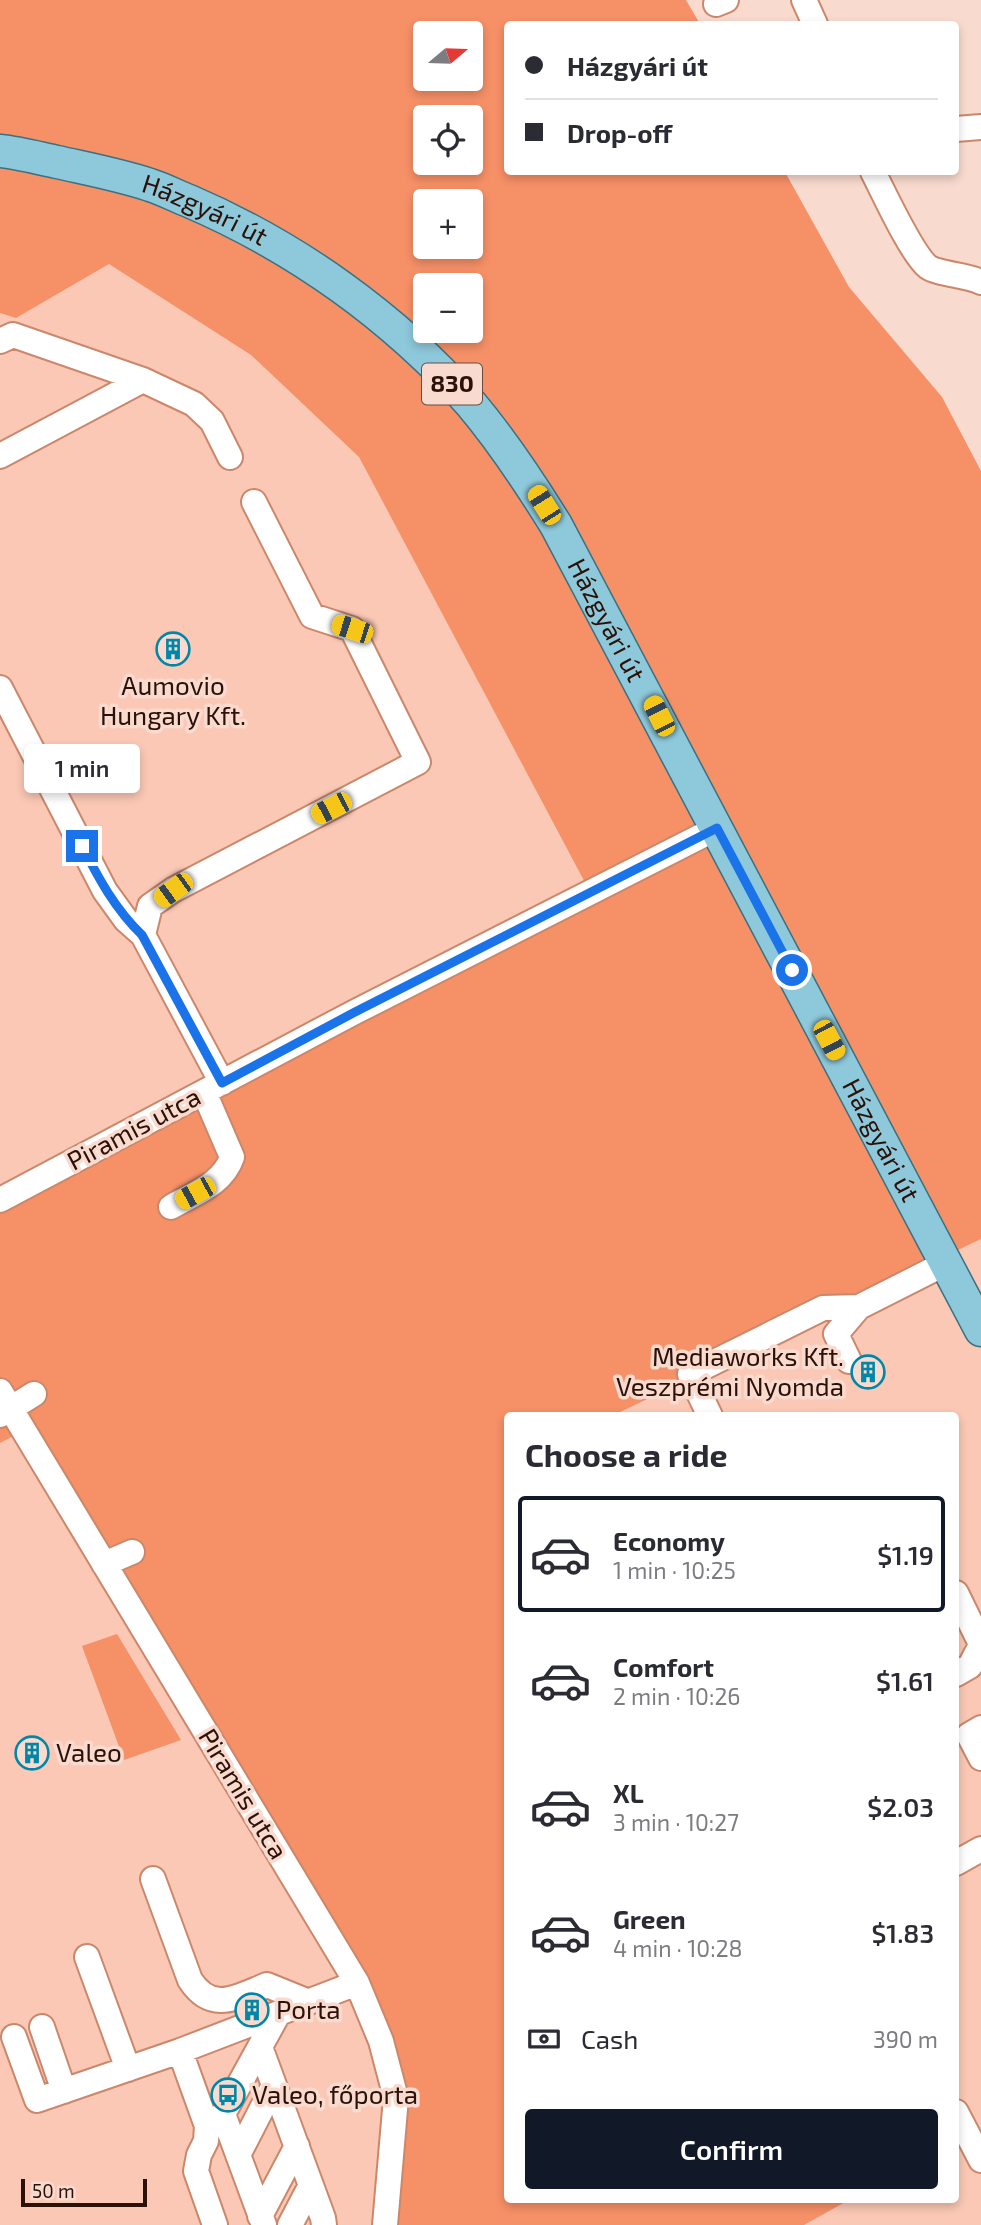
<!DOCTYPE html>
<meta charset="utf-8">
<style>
:root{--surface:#fff;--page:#f7f7f7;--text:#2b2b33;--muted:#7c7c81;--line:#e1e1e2;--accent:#111827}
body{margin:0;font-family:"Exo 2",sans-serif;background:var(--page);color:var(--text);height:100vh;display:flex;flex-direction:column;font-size:26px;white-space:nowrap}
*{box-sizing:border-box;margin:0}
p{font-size:23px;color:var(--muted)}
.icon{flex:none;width:38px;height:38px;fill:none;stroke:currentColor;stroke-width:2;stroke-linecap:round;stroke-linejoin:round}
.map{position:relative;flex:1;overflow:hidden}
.drawer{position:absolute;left:504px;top:1412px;width:455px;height:791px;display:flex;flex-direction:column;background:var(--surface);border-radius:7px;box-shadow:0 4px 10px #0003}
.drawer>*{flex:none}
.banner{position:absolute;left:504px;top:21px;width:455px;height:154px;border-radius:7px;box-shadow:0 4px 10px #0003;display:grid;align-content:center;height:154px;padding:0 21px;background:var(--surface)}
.needle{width:46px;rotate:71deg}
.tools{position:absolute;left:413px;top:21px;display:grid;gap:14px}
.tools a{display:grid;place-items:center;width:70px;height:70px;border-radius:7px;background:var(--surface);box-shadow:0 4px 10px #0003;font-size:35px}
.scale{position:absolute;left:21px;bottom:18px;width:126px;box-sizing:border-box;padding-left:7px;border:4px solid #2b1107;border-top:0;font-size:19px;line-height:24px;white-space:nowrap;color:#2b1107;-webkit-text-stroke:5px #f9dace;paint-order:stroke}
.end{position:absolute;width:32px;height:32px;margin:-16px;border:9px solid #1a73e8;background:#fff;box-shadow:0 0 0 4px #fff}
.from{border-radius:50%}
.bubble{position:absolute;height:49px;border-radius:7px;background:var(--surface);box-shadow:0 4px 10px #0003;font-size:23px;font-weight:600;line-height:49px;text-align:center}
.car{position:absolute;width:21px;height:42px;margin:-21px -10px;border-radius:9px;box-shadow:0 0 5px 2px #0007;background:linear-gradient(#f5c518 24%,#345 0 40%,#f5c518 0 76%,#345 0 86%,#f5c518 0)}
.banner b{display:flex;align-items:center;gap:24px;height:66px;font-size:26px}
.banner b+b{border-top:2px solid var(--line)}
.banner i{width:18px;height:18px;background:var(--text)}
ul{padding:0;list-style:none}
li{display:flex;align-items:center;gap:21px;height:116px;margin:0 14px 10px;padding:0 7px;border:4px solid transparent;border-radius:7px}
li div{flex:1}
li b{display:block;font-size:26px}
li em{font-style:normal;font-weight:600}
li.active{border-color:var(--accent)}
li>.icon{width:63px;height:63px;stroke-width:1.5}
h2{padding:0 21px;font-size:32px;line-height:84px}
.pay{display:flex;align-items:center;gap:18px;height:77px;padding:0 21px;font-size:26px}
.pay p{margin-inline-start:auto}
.action{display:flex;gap:14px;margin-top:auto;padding:14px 21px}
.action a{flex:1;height:80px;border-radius:7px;background:var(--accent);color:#fff;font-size:28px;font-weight:600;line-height:80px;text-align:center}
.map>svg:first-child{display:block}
.built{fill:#fac8b5}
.green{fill:#f69067;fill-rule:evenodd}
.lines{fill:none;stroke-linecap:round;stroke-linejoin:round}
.minor-casing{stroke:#cc876b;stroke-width:28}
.major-casing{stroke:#3a7181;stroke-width:35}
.minor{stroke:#fff;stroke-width:24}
.major{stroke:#8ec8db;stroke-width:32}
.route{stroke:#1a73e8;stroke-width:9}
.labels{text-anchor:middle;stroke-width:7;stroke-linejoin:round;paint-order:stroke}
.shield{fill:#f9dace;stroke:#694d43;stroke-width:2}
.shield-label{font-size:24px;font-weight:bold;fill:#2b1107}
.street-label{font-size:26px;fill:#2b1107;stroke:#f9dace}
.poi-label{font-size:26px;fill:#2b1107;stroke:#f9dace;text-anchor:start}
</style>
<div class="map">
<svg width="981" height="2225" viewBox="0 0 981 2225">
<rect width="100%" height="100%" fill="#f9dace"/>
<path class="built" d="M109 264 251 355 359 457 590 890 0 1202V313L16 318Z
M981 1239V2225H804L849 2200H956V1416H612Z
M26 1430 384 2040 388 2225H0V1443Z"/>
<path class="green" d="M0 0H686L700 24H508V172H785L849 287 942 397 981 471V1239L612 1416H508V2200H849L804 2225H388L384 2040 25 1430 0 1443V1202L589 890 359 457 251 355 109 264 16 318 0 313ZM425 33H471V79H425ZM425 117H471V163H425ZM425 201H471V247H425ZM425 285H471V331H425Z
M117 1634 181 1740 124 1760 82 1646Z"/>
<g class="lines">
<defs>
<path id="minor" d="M804 0 815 24
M716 4 726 0
M956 129 981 127
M873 172C884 193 911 253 928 267 938 274 967 275 981 282
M0 341 13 335 143 380 194 404 212 421 230 457
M0 456 143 380
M0 688 105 891 126 920 143 935
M222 1083 143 935 150 906 173 890 418 762 352 629 312 616 254 502
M0 1200 355 1012 717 828
M171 1207C195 1193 223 1184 232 1157L204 1092
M849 1361 836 1334 859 1307
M0 1391 357 1983 381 2041 396 2098 385 2225
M0 1415 34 1394
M710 1416 690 1374 823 1308 859 1307 946 1263
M104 1564 132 1552
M956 1593 981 1644
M956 1674 970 1666 981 1645
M981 1728 969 1735 981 1758
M956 1863 981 1849
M153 1879 190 1980C212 2014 237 1997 267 1985L309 2002
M87 1957 128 2069
M42 2027 64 2091
M14 2037 37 2100 180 2051 357 1983
M260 2047 323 2218 324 2225
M180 2051 207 2126 206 2141 199 2155 196 2171 215 2225
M956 2112 981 2160
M238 2155 274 2085
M260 2216 297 2146
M264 2225 223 2114 278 2014
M290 2225 311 2185"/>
<g id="major">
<path id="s1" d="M0 151C19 153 38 158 57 162 88 169 120 175 150 185 163 189 176 196 189 201 296 247 394 317 471 404 503 442 530 483 556 525L981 1330"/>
</g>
</defs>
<use href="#minor" class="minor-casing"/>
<use href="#major" class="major-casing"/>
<use href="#minor" class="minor"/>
<use href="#major" class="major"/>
</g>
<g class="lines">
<path class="route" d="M82 846C99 879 115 909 142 935L222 1083 355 1012 717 828 792 970"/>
</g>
<defs>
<symbol id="building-ring" viewBox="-11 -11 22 22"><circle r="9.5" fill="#f9dace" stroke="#0087a8" stroke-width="1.5"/><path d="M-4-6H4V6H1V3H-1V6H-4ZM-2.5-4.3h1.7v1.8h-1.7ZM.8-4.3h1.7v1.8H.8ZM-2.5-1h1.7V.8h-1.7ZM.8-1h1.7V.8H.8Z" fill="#0087a8"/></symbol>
<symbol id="bus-ring" viewBox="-11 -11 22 22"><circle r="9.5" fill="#f9dace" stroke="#0087a8" stroke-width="1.5"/><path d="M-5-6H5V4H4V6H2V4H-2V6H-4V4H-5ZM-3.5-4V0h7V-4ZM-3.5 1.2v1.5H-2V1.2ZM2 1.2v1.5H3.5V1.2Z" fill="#0087a8"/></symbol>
</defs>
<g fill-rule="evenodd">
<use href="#building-ring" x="154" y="630" width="38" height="38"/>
<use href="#building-ring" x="849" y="1353" width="38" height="38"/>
<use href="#building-ring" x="13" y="1734" width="38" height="38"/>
<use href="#building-ring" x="233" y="1991" width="38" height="38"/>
<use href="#bus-ring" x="209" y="2076" width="38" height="38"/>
</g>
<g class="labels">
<rect class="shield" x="422" y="363.5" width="60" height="41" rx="5"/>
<g class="shield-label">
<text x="452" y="392">830</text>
</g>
<g class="street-label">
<text dy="9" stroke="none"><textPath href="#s1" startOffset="214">Házgyári út</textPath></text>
<text dy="9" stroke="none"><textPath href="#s1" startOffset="802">Házgyári út</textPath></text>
<text transform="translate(134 1129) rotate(-28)" y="9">Piramis utca</text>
<text dy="9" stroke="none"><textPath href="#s1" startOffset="1390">Házgyári út</textPath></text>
<text transform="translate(243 1794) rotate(59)" y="9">Piramis utca</text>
</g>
<g class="poi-label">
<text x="173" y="695" text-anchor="middle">Aumovio<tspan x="173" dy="30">Hungary Kft.</tspan></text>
<text x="844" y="1366" text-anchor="end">Mediaworks Kft.<tspan x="844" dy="30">Veszprémi Nyomda</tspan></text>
<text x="56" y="1762">Valeo</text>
<text x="276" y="2019">Porta</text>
<text x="252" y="2104">Valeo, főporta</text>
</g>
</g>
</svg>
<div class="tools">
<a><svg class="needle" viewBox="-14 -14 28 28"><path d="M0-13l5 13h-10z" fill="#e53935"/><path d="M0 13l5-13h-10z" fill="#7c7c81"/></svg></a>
<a><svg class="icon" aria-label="locate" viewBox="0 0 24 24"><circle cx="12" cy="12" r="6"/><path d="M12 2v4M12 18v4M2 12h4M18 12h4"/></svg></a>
<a>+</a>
<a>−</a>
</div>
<div class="scale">50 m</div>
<i class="end from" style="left:792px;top:970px"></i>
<i class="end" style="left:82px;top:846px"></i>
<div class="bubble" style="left:24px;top:744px;width:116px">1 min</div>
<i class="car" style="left:544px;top:505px;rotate:328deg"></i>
<i class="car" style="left:352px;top:629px;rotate:288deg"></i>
<i class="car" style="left:659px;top:716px;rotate:333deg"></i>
<i class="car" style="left:331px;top:808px;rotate:243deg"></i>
<i class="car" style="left:173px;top:890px;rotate:234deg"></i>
<i class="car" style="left:829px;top:1040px;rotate:152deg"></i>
<i class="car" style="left:195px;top:1193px;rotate:241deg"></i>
<div class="banner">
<b><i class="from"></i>Házgyári út</b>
<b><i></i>Drop-off</b>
</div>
<section class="drawer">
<h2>Choose a ride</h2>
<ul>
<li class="active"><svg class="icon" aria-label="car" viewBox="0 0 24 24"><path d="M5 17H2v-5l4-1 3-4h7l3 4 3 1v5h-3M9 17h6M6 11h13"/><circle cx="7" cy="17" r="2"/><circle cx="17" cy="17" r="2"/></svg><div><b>Economy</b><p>1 min · 10:25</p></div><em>$1.19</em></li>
<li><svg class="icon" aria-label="car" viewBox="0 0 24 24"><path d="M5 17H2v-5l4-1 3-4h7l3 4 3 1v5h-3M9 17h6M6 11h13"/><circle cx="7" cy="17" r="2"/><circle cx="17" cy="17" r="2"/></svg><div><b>Comfort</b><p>2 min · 10:26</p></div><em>$1.61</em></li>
<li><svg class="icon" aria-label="car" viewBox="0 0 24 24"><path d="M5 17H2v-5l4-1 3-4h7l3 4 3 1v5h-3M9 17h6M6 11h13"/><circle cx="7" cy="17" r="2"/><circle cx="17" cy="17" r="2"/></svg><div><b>XL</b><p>3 min · 10:27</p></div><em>$2.03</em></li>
<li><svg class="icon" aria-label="car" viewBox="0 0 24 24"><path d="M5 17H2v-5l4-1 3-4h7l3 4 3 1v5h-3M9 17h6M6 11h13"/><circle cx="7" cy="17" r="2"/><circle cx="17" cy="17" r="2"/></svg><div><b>Green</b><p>4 min · 10:28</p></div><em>$1.83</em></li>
</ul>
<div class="pay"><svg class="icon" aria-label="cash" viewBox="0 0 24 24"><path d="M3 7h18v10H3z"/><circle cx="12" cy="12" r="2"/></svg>Cash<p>390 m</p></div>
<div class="action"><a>Confirm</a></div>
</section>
</div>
